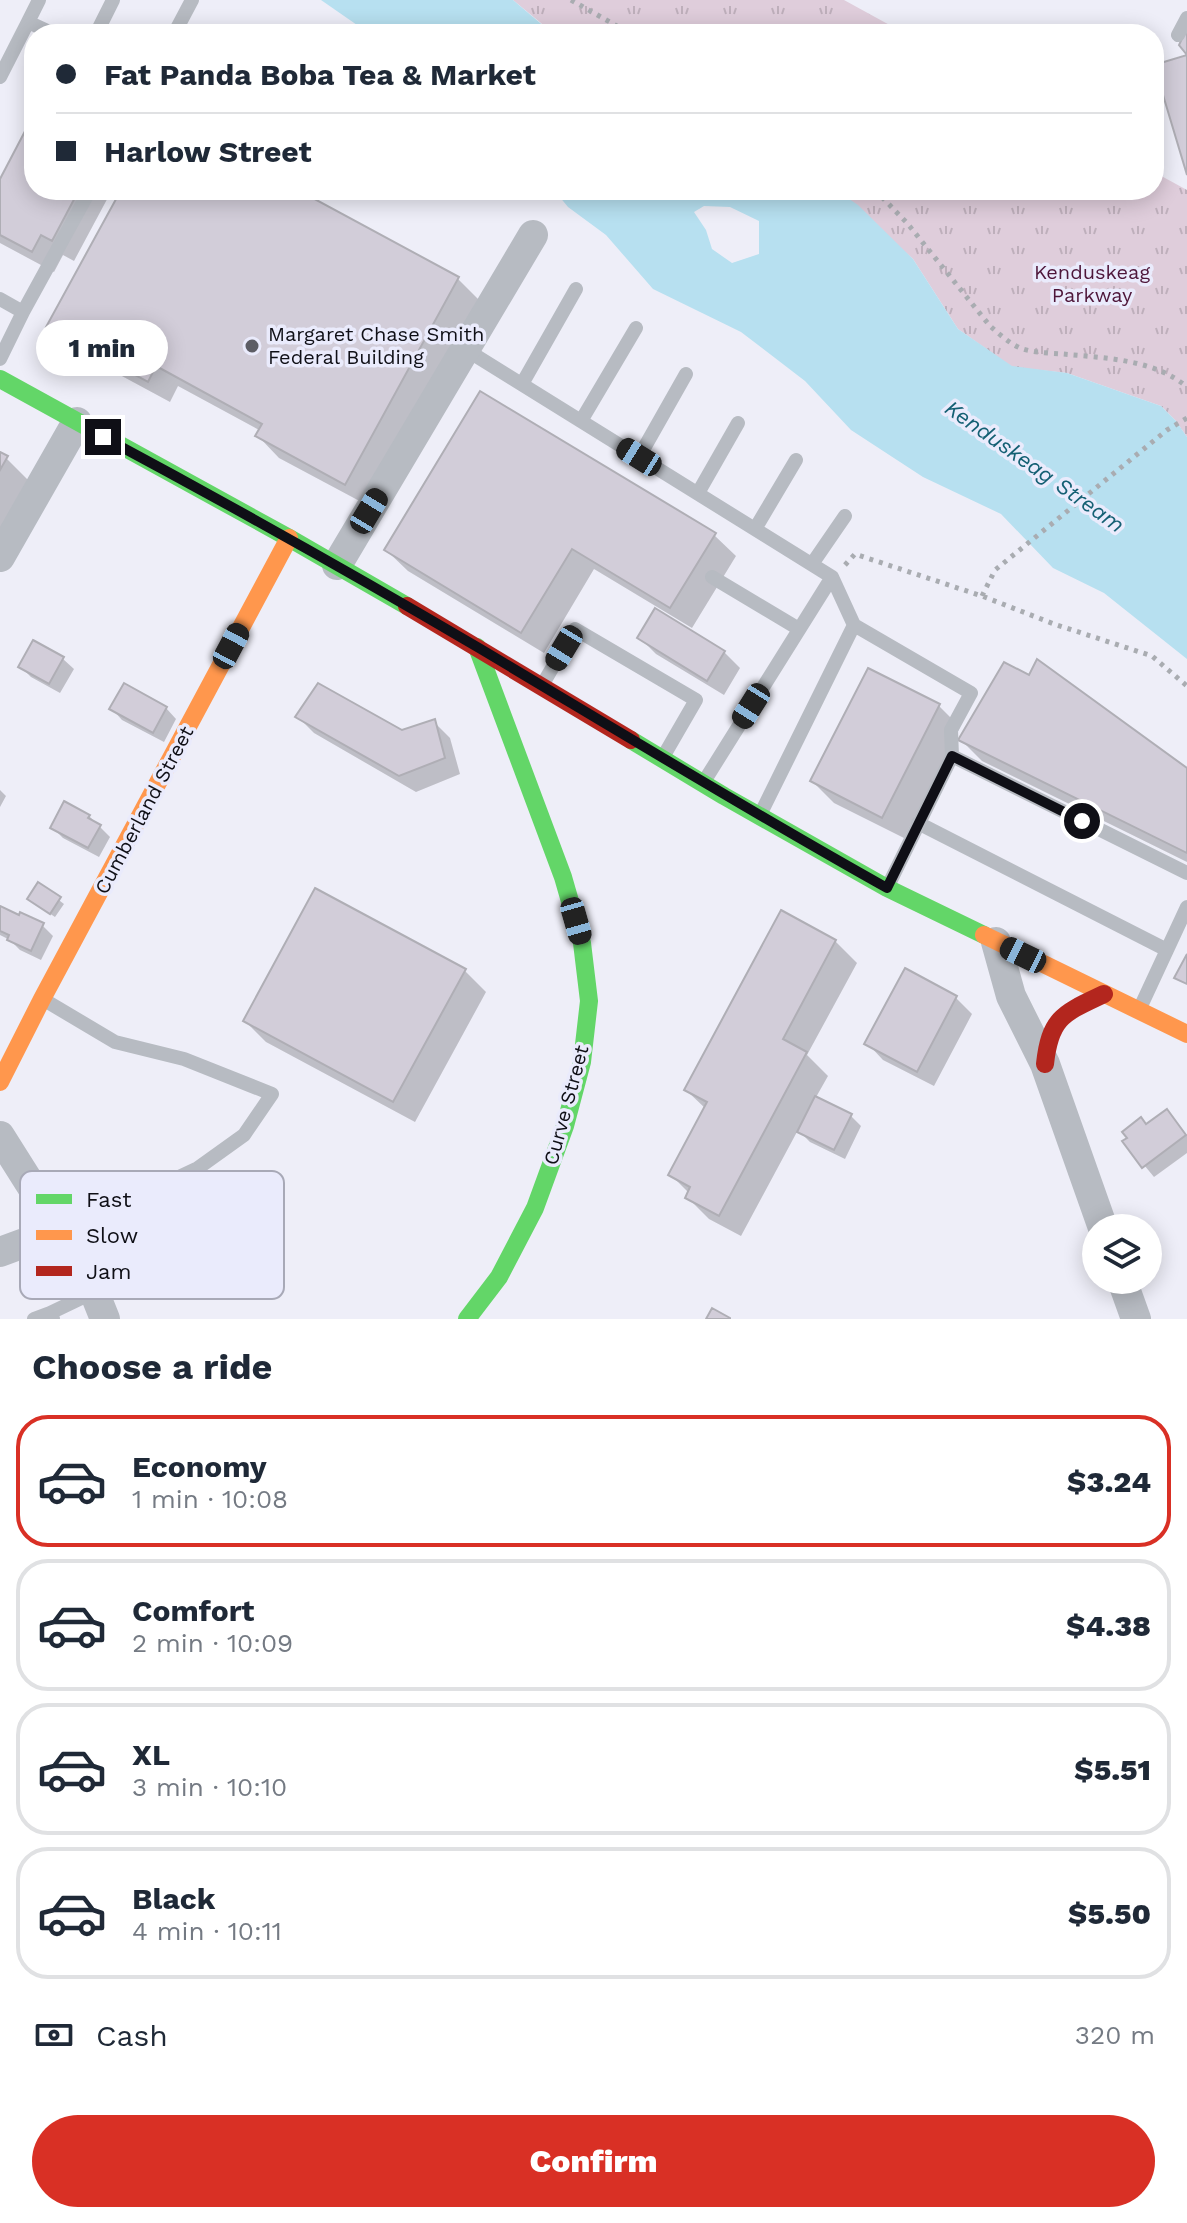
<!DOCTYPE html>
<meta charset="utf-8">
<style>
:root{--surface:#fff;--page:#f2f2f3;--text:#1f2937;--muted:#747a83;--line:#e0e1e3;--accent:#d93025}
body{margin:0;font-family:"Work Sans",sans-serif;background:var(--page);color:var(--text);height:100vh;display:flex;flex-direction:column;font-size:30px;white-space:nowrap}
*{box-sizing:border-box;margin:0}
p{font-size:26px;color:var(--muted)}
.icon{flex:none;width:44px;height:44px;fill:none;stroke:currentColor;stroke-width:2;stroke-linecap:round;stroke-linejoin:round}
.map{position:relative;height:1319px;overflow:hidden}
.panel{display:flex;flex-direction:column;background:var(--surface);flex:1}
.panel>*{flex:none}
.banner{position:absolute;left:24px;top:24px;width:1140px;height:176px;border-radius:32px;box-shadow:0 4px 20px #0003;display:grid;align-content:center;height:176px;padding:0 32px;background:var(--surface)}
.controls{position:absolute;left:1082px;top:1214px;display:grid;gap:16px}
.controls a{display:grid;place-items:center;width:80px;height:80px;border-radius:50%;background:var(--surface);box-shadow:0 4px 20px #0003;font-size:40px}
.end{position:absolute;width:36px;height:36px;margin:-18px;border:10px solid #0f0f16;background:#fff;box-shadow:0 0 0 4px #fff}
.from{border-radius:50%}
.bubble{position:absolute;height:56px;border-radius:28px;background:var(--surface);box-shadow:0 4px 20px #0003;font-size:26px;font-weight:800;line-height:56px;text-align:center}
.car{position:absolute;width:24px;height:48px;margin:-24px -12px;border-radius:10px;box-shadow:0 0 6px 2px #0007;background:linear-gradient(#222 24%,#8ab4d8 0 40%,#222 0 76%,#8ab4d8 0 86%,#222 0)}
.banner b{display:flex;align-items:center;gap:28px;height:76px;font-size:30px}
.banner b+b{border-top:2px solid var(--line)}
.banner i{width:20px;height:20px;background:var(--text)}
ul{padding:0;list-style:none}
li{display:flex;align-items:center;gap:24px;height:132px;margin:0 16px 12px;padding:0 16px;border:4px solid var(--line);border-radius:32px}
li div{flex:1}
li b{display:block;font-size:30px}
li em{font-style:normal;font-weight:800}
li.current{border-color:var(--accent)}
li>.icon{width:72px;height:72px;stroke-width:1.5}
h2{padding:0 32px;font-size:36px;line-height:96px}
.pay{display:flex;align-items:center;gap:20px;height:88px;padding:0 32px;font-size:30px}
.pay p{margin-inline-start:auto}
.cta{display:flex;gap:16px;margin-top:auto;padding:16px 32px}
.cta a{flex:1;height:92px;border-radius:48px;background:var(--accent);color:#fff;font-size:32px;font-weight:800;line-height:92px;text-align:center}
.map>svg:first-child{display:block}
.park{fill:url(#park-tufts)}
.water{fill:#b7e0f0;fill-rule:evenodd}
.shadow{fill:#0003}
.building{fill:#d2cdd9;stroke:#afaeb5;stroke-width:2}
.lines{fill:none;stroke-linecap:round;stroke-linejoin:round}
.path{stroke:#a9acb1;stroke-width:5;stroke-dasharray:4 6;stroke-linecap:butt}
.lane{stroke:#b7bbc2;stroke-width:14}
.street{stroke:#b7bbc2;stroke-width:30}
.fast{stroke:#63d668;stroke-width:18}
.slow{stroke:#ff974d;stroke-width:18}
.jam{stroke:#b3261e;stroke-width:18}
.route{stroke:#0f0f16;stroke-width:10}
.poi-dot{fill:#5d5d65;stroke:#eaebfc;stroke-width:3}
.labels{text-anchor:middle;stroke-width:7;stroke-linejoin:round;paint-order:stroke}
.park-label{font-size:20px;fill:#4e163a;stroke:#eaebfc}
.poi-label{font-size:20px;fill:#0f0f16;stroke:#eaebfc;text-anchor:start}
.street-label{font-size:20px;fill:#0f0f16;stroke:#eaebfc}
.water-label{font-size:22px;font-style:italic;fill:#156074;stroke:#eaebfc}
.key{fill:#eaebfc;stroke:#a8a9b7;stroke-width:2}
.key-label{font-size:22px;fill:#0f0f16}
</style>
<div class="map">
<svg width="1187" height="1319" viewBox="0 0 1187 1319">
<defs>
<pattern id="park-tufts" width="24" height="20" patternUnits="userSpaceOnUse" patternTransform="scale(2)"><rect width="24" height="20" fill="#dfcddb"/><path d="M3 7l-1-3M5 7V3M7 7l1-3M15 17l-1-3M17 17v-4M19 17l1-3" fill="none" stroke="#beafbb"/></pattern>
</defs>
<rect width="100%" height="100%" fill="#eeeef8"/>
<path class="park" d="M513 0H844L906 34H564L547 28Z
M1154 172 1187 190V437L1176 421 1161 406 1067 373 1012 367 958 329 913 259 836 190H1154Z"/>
<path class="water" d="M321 0H513L546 28 564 34H370Z
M554 190H836L858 205 913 259 958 329 1012 366 1067 373 1161 406 1176 421 1187 437V659L1104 593 1053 568 1001 514 923 477 851 430 805 381 741 332 653 289 606 235 568 207ZM704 206 730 207 759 221V254L732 263 712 249 706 230 694 212Z"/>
<path class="shadow" d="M34 119V190H112L74 261 63 255 54 272 0 243V183Z
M123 190H294L458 279 479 300 367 505 279 458 258 436 261 431 178 386 170 402 70 348 49 326Z
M0 454 6 458 37 489 0 556Z
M714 535 736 556 692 628 594 569 544 653 408 571 386 550Z
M640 638 724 652 740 668 724 695 656 654Z
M33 642 63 659 74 669 60 693 31 677 20 666Z
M939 706 960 727 904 838 834 803 812 781Z
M166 708 176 719 164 742 122 720 112 709Z
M298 717 402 732 434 722 450 738 460 774 416 792 314 733Z
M961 740 1187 770V862L982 761Z
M0 790 6 796 0 807Z
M89 816 110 837 99 857 63 838 52 827Z
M39 885 64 904 55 917 34 903Z
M0 907 42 925 53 936 41 960 20 950 10 940 0 935Z
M835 941 857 963 807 1055 828 1076 815 1099 851 1116 861 1126 845 1159 810 1142 798 1130 741 1236 709 1219 687 1197 689 1193 671 1175 706 1109 686 1090Z
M464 970 486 992 415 1122 266 1042 245 1021Z
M905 971 956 998 972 1014 934 1086 883 1060 867 1043Z
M1167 1111 1187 1135V1153L1154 1177 1125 1142Z"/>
<path class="building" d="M1187 28V55L1179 45Z
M1187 55V175L1154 65Z
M34 114V190H79L52 241 41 235 32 252 0 235V179Z
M121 190H298L459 277 345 485 255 436 262 424 156 366 148 382 46 327Z
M480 391 716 533 670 608 572 549 521 633 384 550Z
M0 452 8 456 0 470Z
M655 608 725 651 707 681 637 638Z
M33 640 64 657 49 684 18 667Z
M1037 659 1187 768V853L958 740 1004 662 1029 675Z
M868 668 940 704 882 818 810 781Z
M124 683 167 707 153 733 109 709Z
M318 683 402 730 435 719 445 758 399 776 295 717Z
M64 801 90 815 88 818 101 825 88 848 50 828Z
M38 882 61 897 50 914 27 899Z
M315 888 466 969 393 1102 243 1021Z
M0 906 19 915 20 912 44 923 31 951 7 940 9 935 0 931Z
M781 910 836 940 783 1039 807 1052 719 1216 685 1198 690 1187 668 1175 707 1102 684 1090Z
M1187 954V984L1174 978Z
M905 968 957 996 917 1072 864 1044Z
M815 1096 852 1114 834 1150 797 1132Z
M1167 1109 1186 1135 1142 1168 1122 1141 1127 1138 1122 1132 1141 1117 1146 1124Z
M712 1308 730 1318V1319H706Z"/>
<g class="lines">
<path class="path" d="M571 0 631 34
M875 190 907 223 990 326C999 334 1009 343 1020 348 1033 353 1049 353 1063 354 1104 358 1154 359 1187 387
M845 565 855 554 982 596 1054 624 1152 656 1187 686
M982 596 995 570 1167 430 1187 418"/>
<path class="lane" d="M39 0 28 22 54 34
M96 34 113 0
M174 34 192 0
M1178 35 1187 18
M0 77 28 22
M0 299 23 312 0 359
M23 312 90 190
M465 349 832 577 854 625 971 693 951 730 952 756 889 884
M522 384 576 289
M581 421 636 328
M639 457 686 374
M698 493 738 423
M755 529 796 460
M812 564 845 516
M712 577 799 629
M544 682 575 629 696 700 663 757
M952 756 1187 873
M705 780 832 577
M760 815 854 625
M918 823 1167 950
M46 1001 115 1042 184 1059 272 1094 244 1135 198 1168 62 1232
M1140 1008 1187 907
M34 1319 50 1313
M53 1319 50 1313 94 1292"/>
<path class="street" d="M0 557 77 422
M337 565 533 235
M996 942 1011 996 1045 1064 1103 1228
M0 1136 87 1274 105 1319
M0 1252 27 1242 62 1232
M1122 1280 1136 1319"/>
<path class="fast" d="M0 379 289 538 407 606
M631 740 724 796 887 888 984 935
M467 1319 499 1277 535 1208 565 1126 582 1062 589 1001 582 943 563 877 477 647"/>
<path class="slow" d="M984 935 1187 1034
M0 1082 42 999 289 538"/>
<path class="jam" d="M407 606 631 740
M1045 1064C1050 1017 1064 1013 1104 994"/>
</g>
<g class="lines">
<path class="route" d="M103 437C230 505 355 575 479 648 615 729 749 811 887 888L952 756 1082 821"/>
</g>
<circle class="poi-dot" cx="252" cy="346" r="8"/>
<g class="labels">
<g class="park-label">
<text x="1092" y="279">Kenduskeag<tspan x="1092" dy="23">Parkway</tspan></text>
</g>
<g class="poi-label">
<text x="268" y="341">Margaret Chase Smith<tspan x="268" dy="23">Federal Building</tspan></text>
</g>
<g class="street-label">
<text transform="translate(144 810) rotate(-62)" y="7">Cumberland Street</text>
<text transform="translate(566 1105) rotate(-75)" y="7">Curve Street</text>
</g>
<g class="water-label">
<text transform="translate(1035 466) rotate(35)" y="8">Kenduskeag Stream</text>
</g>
</g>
<rect x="20" y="1171" width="264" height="128" rx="12" class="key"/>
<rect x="36" y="1194" width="36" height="10" fill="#63d668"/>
<rect x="36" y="1230" width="36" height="10" fill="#ff974d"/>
<rect x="36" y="1266" width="36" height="10" fill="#b3261e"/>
<g class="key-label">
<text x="86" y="1207">Fast</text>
<text x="86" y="1243">Slow</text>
<text x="86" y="1279">Jam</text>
</g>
</svg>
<div class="controls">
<a><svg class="icon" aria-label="layers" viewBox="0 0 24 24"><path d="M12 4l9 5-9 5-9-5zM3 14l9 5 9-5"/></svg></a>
</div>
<i class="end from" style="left:1082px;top:821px"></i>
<i class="end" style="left:103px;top:437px"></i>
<div class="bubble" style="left:36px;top:320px;width:132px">1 min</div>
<i class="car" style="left:639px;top:457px;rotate:302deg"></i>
<i class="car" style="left:369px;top:511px;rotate:31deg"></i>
<i class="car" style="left:231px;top:646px;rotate:28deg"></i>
<i class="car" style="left:564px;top:648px;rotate:211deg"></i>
<i class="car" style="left:751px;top:706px;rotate:212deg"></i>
<i class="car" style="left:576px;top:921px;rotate:164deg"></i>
<i class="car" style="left:1023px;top:955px;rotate:296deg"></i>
<div class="banner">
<b><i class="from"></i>Fat Panda Boba Tea &amp; Market</b>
<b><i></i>Harlow Street</b>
</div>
</div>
<section class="panel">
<h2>Choose a ride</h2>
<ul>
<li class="current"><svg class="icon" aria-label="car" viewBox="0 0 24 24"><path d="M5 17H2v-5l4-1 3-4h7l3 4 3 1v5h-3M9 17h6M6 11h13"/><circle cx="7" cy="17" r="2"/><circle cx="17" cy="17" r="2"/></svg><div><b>Economy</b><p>1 min · 10:08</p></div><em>$3.24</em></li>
<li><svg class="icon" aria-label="car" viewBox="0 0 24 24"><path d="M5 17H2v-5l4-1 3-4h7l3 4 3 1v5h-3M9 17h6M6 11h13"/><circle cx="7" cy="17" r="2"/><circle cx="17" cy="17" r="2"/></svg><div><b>Comfort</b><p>2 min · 10:09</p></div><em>$4.38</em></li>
<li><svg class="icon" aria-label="car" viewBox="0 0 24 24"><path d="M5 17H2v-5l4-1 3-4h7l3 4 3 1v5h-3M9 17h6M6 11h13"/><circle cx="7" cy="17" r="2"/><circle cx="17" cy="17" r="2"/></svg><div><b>XL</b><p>3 min · 10:10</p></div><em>$5.51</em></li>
<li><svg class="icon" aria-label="car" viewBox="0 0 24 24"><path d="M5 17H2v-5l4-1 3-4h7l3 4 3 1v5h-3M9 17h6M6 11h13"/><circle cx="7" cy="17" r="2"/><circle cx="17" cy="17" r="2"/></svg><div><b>Black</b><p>4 min · 10:11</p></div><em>$5.50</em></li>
</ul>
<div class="pay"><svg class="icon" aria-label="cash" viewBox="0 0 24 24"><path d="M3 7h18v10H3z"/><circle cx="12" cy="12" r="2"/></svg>Cash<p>320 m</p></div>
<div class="cta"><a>Confirm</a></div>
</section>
